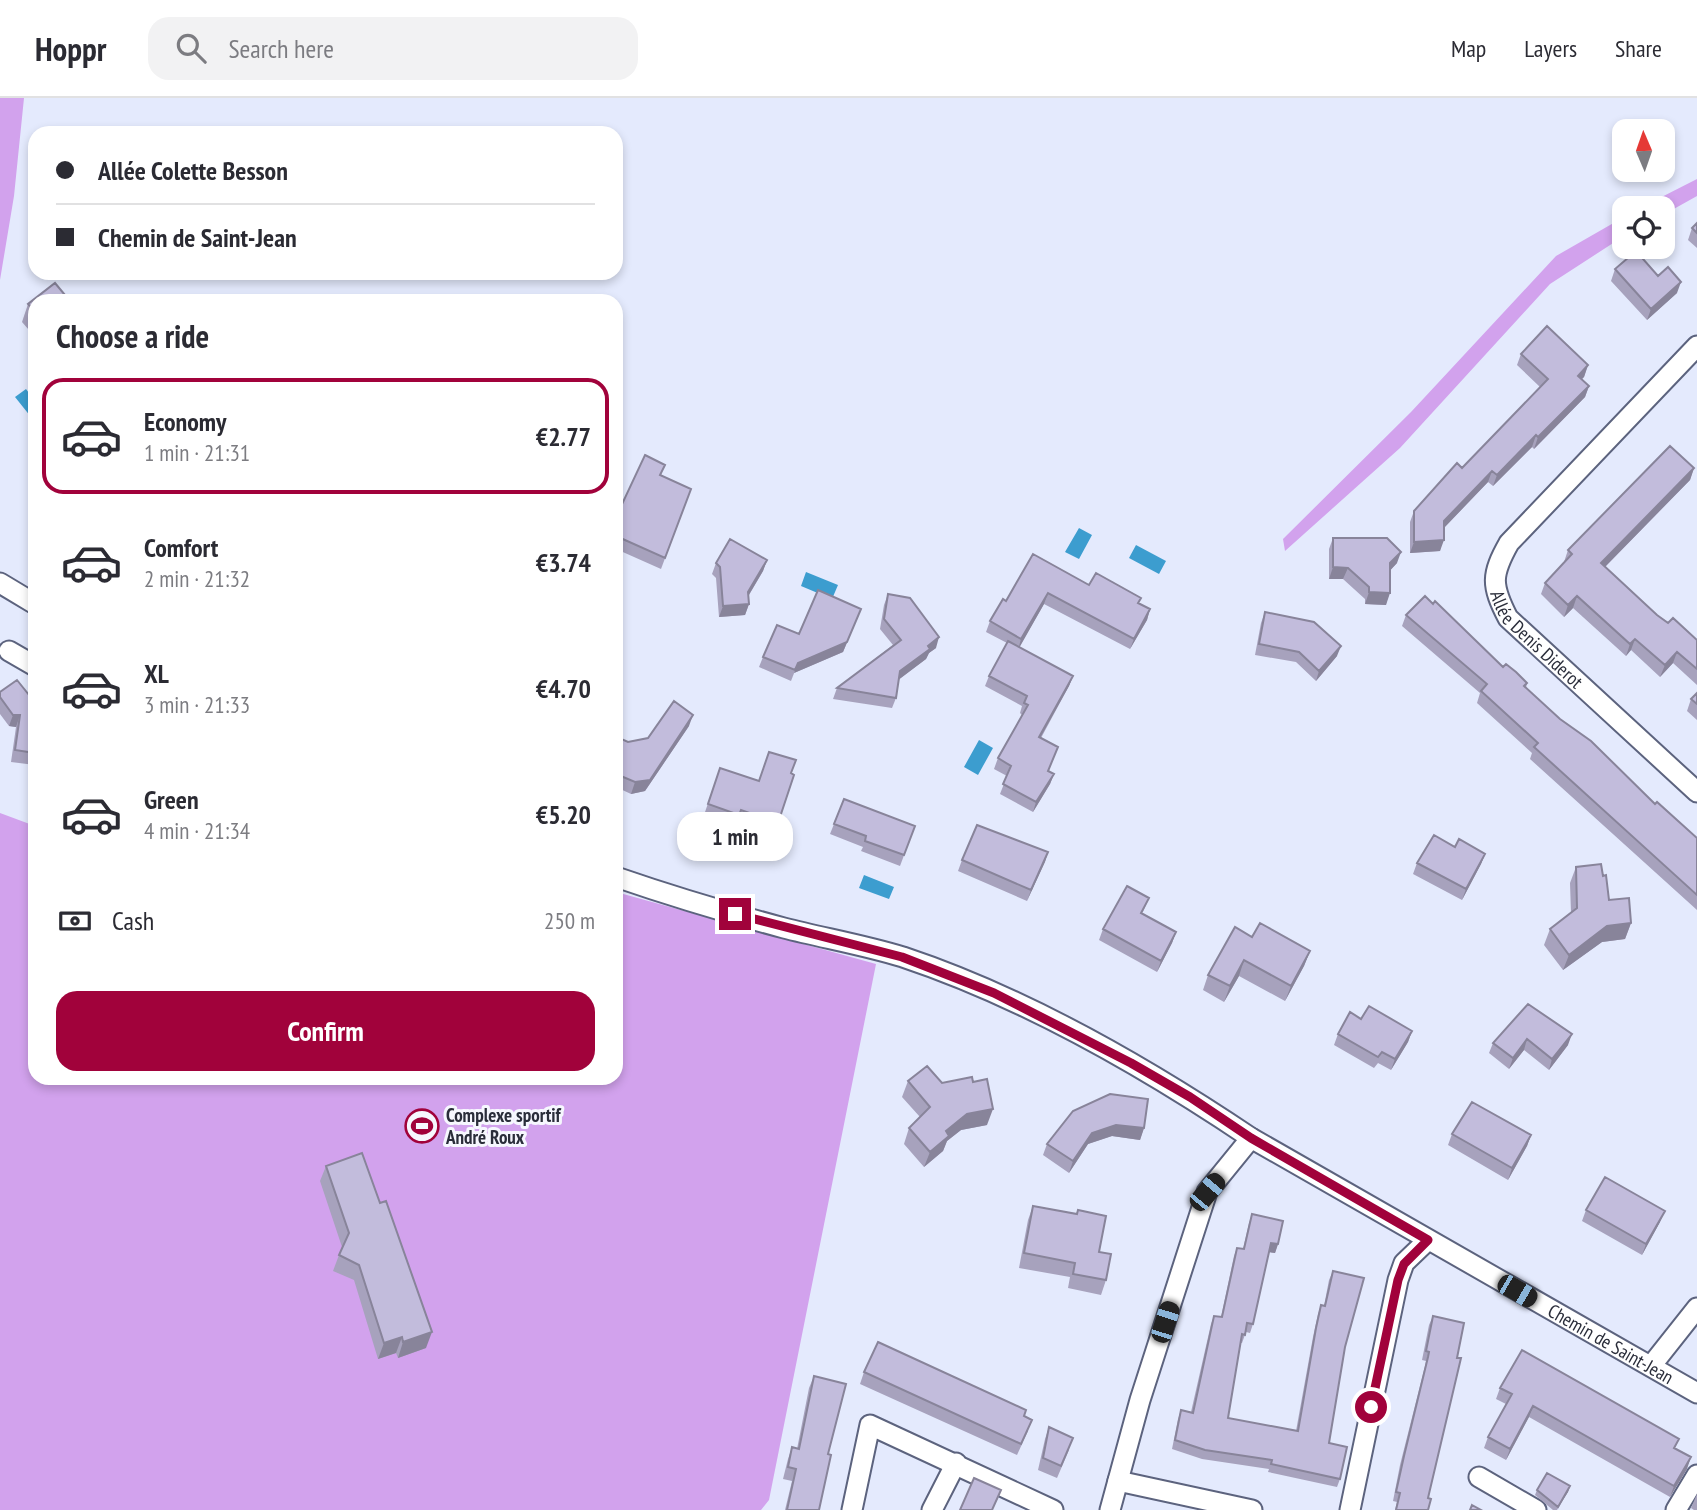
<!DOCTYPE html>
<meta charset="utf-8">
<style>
:root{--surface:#fff;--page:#f2f2f3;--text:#2b2b33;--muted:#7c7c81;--line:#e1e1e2;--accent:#a1023b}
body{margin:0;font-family:"PT Sans Narrow",sans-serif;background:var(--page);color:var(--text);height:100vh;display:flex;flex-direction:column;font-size:26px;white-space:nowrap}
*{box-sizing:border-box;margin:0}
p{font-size:23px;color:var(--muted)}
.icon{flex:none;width:38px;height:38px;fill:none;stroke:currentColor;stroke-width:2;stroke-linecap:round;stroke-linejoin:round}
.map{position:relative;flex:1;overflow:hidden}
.details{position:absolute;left:28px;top:196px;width:595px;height:791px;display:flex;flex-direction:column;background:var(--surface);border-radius:21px;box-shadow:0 4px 10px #0003}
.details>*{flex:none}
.hud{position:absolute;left:28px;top:28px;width:595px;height:154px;border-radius:21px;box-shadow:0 4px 10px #0003;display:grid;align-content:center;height:154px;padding:0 28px;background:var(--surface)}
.needle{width:46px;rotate:358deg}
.controls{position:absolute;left:1612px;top:21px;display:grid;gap:14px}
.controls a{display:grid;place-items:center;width:63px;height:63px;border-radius:14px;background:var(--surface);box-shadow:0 4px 10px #0003;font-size:35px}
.end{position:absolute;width:32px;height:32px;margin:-16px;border:9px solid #a1023b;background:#fff;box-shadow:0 0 0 4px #fff}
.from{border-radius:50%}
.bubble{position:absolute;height:49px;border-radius:21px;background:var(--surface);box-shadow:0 4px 10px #0003;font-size:23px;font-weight:700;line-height:49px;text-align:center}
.car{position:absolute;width:21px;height:42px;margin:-21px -10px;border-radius:9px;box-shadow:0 0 5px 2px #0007;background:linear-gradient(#222 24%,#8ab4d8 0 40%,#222 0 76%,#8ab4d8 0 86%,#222 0)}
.hud b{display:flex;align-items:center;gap:24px;height:66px;font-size:26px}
.hud b+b{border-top:2px solid var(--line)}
.hud i{width:18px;height:18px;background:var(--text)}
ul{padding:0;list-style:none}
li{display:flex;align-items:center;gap:21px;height:116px;margin:0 14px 10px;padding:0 14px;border:4px solid transparent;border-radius:21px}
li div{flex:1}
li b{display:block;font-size:26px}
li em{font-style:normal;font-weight:700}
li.active{border-color:var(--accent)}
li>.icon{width:63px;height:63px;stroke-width:1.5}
h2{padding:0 28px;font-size:32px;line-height:84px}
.pay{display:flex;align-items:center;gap:18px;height:77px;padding:0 28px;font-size:26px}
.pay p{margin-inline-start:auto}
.action{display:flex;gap:14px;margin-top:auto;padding:14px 28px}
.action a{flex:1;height:80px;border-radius:21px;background:var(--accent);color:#fff;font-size:28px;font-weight:700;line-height:80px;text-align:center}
header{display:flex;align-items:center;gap:42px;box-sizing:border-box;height:98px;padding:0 35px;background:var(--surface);border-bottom:2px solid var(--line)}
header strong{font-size:33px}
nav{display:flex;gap:38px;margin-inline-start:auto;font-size:24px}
.search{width:490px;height:63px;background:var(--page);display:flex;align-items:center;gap:18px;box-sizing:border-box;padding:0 24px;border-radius:21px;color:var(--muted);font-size:26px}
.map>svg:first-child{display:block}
.green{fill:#d2a2ed}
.water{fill:#3c9dcf}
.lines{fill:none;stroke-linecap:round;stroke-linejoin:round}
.minor-casing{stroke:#5c637e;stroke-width:23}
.minor{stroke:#fff;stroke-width:19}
.wall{fill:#a7a2bd}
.shaded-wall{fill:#88849a}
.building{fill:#c2bcdc;stroke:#88849a;stroke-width:2}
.route{stroke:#a1023b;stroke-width:9}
.labels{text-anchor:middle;stroke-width:6;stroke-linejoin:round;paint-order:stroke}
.street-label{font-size:19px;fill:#2a2d3a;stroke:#f6f7fe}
.poi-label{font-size:19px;font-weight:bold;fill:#2a2d3a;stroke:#f6f7fe;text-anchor:start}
</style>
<header>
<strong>Hoppr</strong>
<div class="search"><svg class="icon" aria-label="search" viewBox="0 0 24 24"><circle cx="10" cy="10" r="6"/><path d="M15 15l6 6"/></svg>Search here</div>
<nav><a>Map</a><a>Layers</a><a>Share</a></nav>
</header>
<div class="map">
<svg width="1697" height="1412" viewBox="0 0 1697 1412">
<rect width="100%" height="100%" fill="#e4eafd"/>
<path class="green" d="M0 0H24L14 98 0 182Z
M1697 81V98L1663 117 1662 110H1640Z
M1624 119V138L1550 186 1400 350 1285 453 1283 441 1411 314 1556 158Z
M0 715 35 728V980H616V794L876 866 769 1402 761 1412H0Z"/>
<path class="water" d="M26 291 35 303V324L15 299Z
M1079 430 1092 437 1079 461 1065 454Z
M1136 447 1166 463 1159 476 1129 460Z
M806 474 838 487 832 501 801 488Z
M979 642 993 650 978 677 964 669Z
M704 730 751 747 746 763 698 744Z
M864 777 894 789 889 801 859 790Z"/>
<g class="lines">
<defs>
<g id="minor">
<path id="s1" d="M1697 248 1509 445C1491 477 1491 487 1508 520L1697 694"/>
<path d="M0 485 35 506"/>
<path d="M9 553 35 568"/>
<path id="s2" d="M616 779C671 798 728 815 784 830 823 840 864 847 903 859 1026 900 1144 968 1251 1040L1697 1295"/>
<path d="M1651 1268 1697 1210"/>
<path d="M1479 1379 1536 1412"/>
<path d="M1118 1383 1252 1412"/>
<path d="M852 1412 870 1327 1053 1412"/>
<path d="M932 1412 956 1365"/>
<path d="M1110 1412 1140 1302 1207 1094 1251 1040"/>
<path d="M1350 1412 1398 1182 1404 1165 1428 1142"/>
<path d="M1676 1412 1697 1377"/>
</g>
</defs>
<use href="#minor" class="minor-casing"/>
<use href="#minor" class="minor"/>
</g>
<path class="wall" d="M1697 125V150L1688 142 1692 130Z
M1615 171 1658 178 1677 195 1647 222 1611 183Z
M35 203V239L22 224 28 206Z
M1521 256 1588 267 1584 279 1581 281 1589 288 1585 299 1534 351 1532 349 1493 388 1488 384 1444 430 1440 453 1410 455V424L1414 413 1462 370 1540 289 1517 267Z
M1694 370 1690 382 1605 469 1657 517 1697 542V587L1673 565 1660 579 1631 552 1626 558 1573 510 1564 519 1541 496 1545 485 1564 464 1568 452Z
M661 378 691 391 661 471 616 451V419Z
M1333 440 1397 465 1390 472 1386 507 1365 506V501L1343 481H1329V451Z
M767 462 763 473 749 497V506L745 517 719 519 716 480 712 476 716 465Z
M1089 487 1141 500 1139 505 1150 511 1147 522 1130 551 1044 506 1019 549 1073 578 1069 588 1041 640 1048 673 1054 676 1050 686 1033 714 1000 696 1007 678 994 671 998 660 1022 617 1020 615 1022 608 985 588 989 578 1007 545 986 534 990 523 1006 503Z
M888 496 936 550 929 555 926 561 899 581 896 600 892 610 833 601 837 590 893 547 880 531 884 507Z
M1265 514 1337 558 1316 583 1296 564 1255 557 1261 525Z
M1406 517 1503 569 1527 585 1526 590 1560 621 1655 706 1697 740V812L1530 661 1532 655 1477 605 1480 595 1402 528Z
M857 521 843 554 794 575 791 583 759 569 763 559Z
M0 594 35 610V667L11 664 16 629 9 628 0 616Z
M1697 595V622L1687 613 1691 601Z
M689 628 645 693 631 696 616 689V642L628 644 648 640Z
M720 670 759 683 791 675 794 677 774 736 737 723 735 727 704 717Z
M844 701 915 728 900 768 861 753 863 749 830 736Z
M1455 749 1485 756 1481 766 1462 802 1413 776 1417 765Z
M1048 754 1027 803 958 773 962 762Z
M1576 769 1603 778 1609 802 1631 825 1625 841 1602 844 1563 872 1544 847 1550 831 1571 815 1570 785Z
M1149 800 1142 816 1176 834 1172 845 1157 874 1099 842 1103 831Z
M1252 839 1310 853 1304 868 1285 903 1239 878 1224 904 1203 892 1208 877Z
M1528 906 1568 947 1549 972 1524 952 1509 971 1489 955 1493 945Z
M1361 921 1412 933 1408 944 1391 972 1378 965 1374 970 1334 947 1338 936Z
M908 983 942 985 973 984 987 1027 961 1032 947 1043 943 1053 924 1069 904 1046 909 1030 920 1019 902 999Z
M1144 1030 1140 1042 1112 1038 1088 1046 1069 1075 1043 1057 1047 1046Z
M1452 1036 1531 1037 1527 1048 1508 1082 1448 1047Z
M326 1068 426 1250 398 1260 396 1255 378 1261 354 1182 333 1173 342 1149 320 1083Z
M1033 1108 1077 1116 1078 1112 1099 1154 1106 1182 1101 1197 1068 1190 1070 1179 1019 1170 1028 1122Z
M1586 1112 1660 1124 1642 1157 1582 1123Z
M1252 1116 1278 1146 1275 1155 1269 1154 1253 1226 1250 1235 1246 1234 1242 1245H1240L1228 1320 1296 1333 1313 1239 1318 1216 1321 1207 1324 1208 1329 1182 1333 1173 1345 1249 1329 1345 1340 1381 1337 1389 1268 1374 1269 1371 1202 1361 1172 1351 1178 1321 1181 1312 1191 1314 1211 1226 1214 1218 1221 1219 1234 1158 1237 1150 1243 1151 1249 1125Z
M1433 1218 1428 1412H1395L1397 1404 1393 1403 1400 1367 1425 1268 1426 1263 1422 1262 1429 1227Z
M864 1274 1024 1318 1028 1333 1017 1357 860 1286Z
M814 1278 828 1356 819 1412H785L792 1383 783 1381 788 1361 792 1349 797 1351 809 1290Z
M1500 1290 1679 1341 1675 1350 1687 1371 1670 1399 1529 1319 1506 1362 1484 1350 1488 1339 1506 1306 1496 1301Z
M1049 1329 1069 1352 1057 1380 1038 1372 1045 1341Z
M1570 1388 1568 1394 1557 1412H1553L1535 1397 1537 1392Z
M1697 1396V1412H1694L1691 1410Z"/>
<path class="shaded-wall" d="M1681 184 1677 195 1647 222 1651 211Z
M1588 267 1584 279 1574 289 1578 278Z
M1589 288 1585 299 1534 351 1538 339Z
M1536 337 1532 349 1493 388 1497 377Z
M1694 370 1690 382 1597 477 1601 465Z
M1492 373 1488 384 1440 434 1444 423Z
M1444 442 1440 453 1410 455 1414 444Z
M1401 454 1397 465 1386 477 1390 465Z
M767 462 763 473 744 505 748 494Z
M1333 469 1348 470 1343 481H1329Z
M1369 494 1390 495 1386 507 1365 506Z
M1048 495 1044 506 1018 552 1021 541Z
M1577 498 1573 510 1564 519 1568 507Z
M749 506 745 517 719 519 723 508Z
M861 511 843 554 794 575 791 583 798 565Z
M1150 511 1147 522 1130 551 1134 541Z
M939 539 936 550 929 555 926 561 897 583 900 573 928 548Z
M1635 541 1631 552 1626 558 1630 546Z
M1341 548 1337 558 1316 583 1319 573Z
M1677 554 1673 565 1660 579 1665 567Z
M1073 578 1069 588 1035 649 1039 639Z
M13 617H20L16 629 9 628Z
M693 617 689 628 645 693 631 696 635 684Z
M1054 676 1050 686 1033 714 1036 704Z
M1048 754 1045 764 1027 803 1031 792Z
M1485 756 1481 766 1462 802 1466 791Z
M1631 825 1625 841 1602 844 1563 872 1569 857 1607 828Z
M1176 834 1172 845 1157 874 1161 863Z
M1310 853 1304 868 1285 903 1291 888Z
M1244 862 1239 878 1224 904 1230 888Z
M1412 933 1408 944 1391 972 1395 961Z
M1572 936 1568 947 1549 972 1552 961Z
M1527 941 1524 952 1509 971 1513 960Z
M993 1011 987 1027 961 1032 947 1043 943 1053 924 1069 930 1054 946 1033 967 1016Z
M1116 1027 1144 1030 1140 1042 1112 1038 1088 1046 1069 1075 1073 1063 1092 1035Z
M1531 1037 1527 1048 1508 1082 1512 1070Z
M1665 1113 1660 1124 1642 1157 1646 1146Z
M1271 1145 1278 1146 1275 1155 1268 1154Z
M432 1234 426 1250 398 1260 403 1244Z
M402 1239 396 1255 378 1261 384 1245Z
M1533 1308 1529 1319 1506 1362 1510 1351Z
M1691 1359 1687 1371 1670 1399 1674 1388Z
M1570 1388 1568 1394 1556 1412 1558 1409Z"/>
<path class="building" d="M1697 125V135L1692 130Z
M1636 153 1658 178 1668 169 1681 184 1651 211 1615 171Z
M55 185 70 203H35V214L28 206Z
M1547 228 1588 267 1578 278 1589 288 1538 339 1536 337 1497 377 1492 373 1444 423V442L1414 444V413L1457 365 1462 370 1548 281 1521 256Z
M1670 348 1694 370 1601 465 1657 517 1668 525 1673 520 1697 542V571L1677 554 1665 567 1635 541 1630 546 1577 498 1568 507 1545 485 1572 456 1568 452Z
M645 357 665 367 660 377 691 391 665 460 616 438V419Z
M1333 440H1387L1401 454 1390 465V495L1369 494V489L1348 470 1333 469Z
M730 441 767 462 748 494 749 506 723 508 720 469 716 465Z
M1033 456 1089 487 1096 475 1141 500 1138 505 1150 511 1134 541 1048 495 1021 541 990 523 1003 501 1006 503Z
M818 492 861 511 847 544 798 565 795 572 763 559 777 527 799 536Z
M888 496 910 500 939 539 928 548 930 551 900 573 896 600 837 590 901 542 884 521Z
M1425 498 1433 506 1435 503 1503 569 1506 566 1516 574 1527 585 1524 588 1560 621 1591 643 1655 706 1657 704 1697 740V797L1534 649 1538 645 1481 593 1487 586 1406 517Z
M1265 514 1314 524 1341 548 1319 573 1299 554 1259 546Z
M1008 543 1073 578 1039 639 1058 649 1048 673 1054 676 1036 704 1003 686 1011 668 998 660 1028 607 1024 605 1027 598 989 578Z
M17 582 33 602 32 609 35 610V655L15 652 20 617H13L0 599V594Z
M1697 595V606L1691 601Z
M674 603 693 617 650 682 635 684 616 676V642L617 639 628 644 648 640Z
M769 654 796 662 791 675 794 677 778 725 741 712 739 717 708 706 720 670 759 683Z
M844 701 915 728 904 757 865 743 866 738 834 726Z
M977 727 1048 754 1031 792 962 762Z
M1434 737 1455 749 1459 741 1485 756 1466 791 1417 765Z
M1601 766 1603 778 1606 777 1609 802 1629 800 1631 825 1607 828 1569 857 1550 831 1577 810 1576 769Z
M1127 788 1149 800 1141 815 1176 834 1161 863 1103 831Z
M1260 825 1310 853 1291 888 1244 862 1230 888 1208 877 1235 829 1252 839Z
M1528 906 1572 936 1552 961 1527 941 1513 960 1493 945Z
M1369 908 1412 933 1395 961 1382 954 1378 959 1338 936 1350 914 1361 921Z
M927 968 942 985 972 979 973 984 987 981 993 1011 967 1016 946 1033 949 1038 930 1054 909 1030 930 1009 908 983Z
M1110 996 1148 1001 1144 1030 1116 1027 1092 1035 1073 1063 1047 1046 1073 1013Z
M1472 1004 1531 1037 1512 1070 1452 1036Z
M362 1055 380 1105 386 1103 432 1234 403 1244 402 1239 384 1245 359 1167 339 1157 349 1135 326 1068Z
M1605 1079 1665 1113 1646 1146 1586 1112Z
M1033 1108 1077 1116 1078 1112 1106 1118 1099 1154 1111 1156 1106 1182 1073 1176 1075 1165 1024 1155Z
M1252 1116 1283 1123 1278 1146 1271 1145 1253 1226 1247 1225 1245 1237 1242 1236 1228 1320 1298 1333 1316 1230 1321 1207 1325 1208 1333 1173 1364 1180 1345 1249 1329 1345 1347 1349 1340 1381 1271 1366 1272 1362 1205 1352 1175 1342 1181 1312 1193 1315 1214 1218 1222 1219 1237 1150 1244 1151Z
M1433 1218 1464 1225 1457 1260H1461L1428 1400 1431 1401 1428 1412H1396L1400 1395 1396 1394 1404 1358 1428 1259 1429 1254 1426 1253Z
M878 1244 1026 1312 1024 1318 1032 1322 1021 1346 864 1274Z
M1522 1252 1679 1341 1674 1350 1691 1359 1674 1388 1533 1308 1510 1351 1488 1339 1512 1296 1500 1290Z
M814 1278 846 1286 828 1356 831 1357 819 1412H787L796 1371 788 1369 792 1349 799 1351Z
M1049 1329 1073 1340 1061 1368 1043 1360Z
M1547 1375 1570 1388 1558 1409 1537 1392Z
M974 1380 1001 1392 992 1412H960Z
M1472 1407 1481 1412H1470Z"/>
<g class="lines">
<path class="route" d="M735 816 902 859 994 895 1131 965 1190 999 1251 1040 1428 1142 1404 1166 1398 1182 1371 1309"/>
</g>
<defs>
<symbol id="stadium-ring" viewBox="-11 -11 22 22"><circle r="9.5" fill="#f6f7fe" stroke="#a1023b" stroke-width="1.5"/><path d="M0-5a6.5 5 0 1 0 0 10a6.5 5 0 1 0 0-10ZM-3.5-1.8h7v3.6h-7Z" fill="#a1023b"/></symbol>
</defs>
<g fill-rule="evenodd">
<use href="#stadium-ring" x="403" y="1009" width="38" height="38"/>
</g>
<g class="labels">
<g class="street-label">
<text dy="7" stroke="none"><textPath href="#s1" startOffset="387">Allée Denis Diderot</textPath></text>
<text dy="7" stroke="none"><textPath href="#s2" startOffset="1106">Chemin de Saint-Jean</textPath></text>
</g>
<g class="poi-label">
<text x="446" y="1024">Complexe sportif<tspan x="446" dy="22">André Roux</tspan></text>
</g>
</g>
</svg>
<div class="controls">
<a><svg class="needle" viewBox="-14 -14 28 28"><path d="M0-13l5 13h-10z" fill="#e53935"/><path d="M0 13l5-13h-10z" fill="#7c7c81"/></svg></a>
<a><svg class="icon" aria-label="locate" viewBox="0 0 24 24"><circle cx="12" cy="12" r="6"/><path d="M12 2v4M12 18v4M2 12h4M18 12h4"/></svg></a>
</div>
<i class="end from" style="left:1371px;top:1309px"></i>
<i class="end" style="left:735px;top:816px"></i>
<div class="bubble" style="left:677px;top:714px;width:116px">1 min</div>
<i class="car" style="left:1207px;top:1094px;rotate:40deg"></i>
<i class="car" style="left:1517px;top:1193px;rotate:120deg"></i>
<i class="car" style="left:1165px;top:1224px;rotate:18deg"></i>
<div class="hud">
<b><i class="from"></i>Allée Colette Besson</b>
<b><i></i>Chemin de Saint-Jean</b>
</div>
<section class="details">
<h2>Choose a ride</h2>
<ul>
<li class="active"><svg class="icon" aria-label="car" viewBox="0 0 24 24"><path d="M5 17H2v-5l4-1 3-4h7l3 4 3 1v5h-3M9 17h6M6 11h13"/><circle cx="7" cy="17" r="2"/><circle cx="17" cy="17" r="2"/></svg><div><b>Economy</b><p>1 min · 21:31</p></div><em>€2.77</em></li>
<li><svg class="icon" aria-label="car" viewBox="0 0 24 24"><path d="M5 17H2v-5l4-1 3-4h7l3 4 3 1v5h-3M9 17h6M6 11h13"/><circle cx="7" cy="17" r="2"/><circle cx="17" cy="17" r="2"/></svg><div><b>Comfort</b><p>2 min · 21:32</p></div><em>€3.74</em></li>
<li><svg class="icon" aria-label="car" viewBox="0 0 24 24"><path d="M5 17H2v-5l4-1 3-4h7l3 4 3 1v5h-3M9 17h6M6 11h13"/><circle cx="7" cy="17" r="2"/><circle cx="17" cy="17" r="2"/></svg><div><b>XL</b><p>3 min · 21:33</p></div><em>€4.70</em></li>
<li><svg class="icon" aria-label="car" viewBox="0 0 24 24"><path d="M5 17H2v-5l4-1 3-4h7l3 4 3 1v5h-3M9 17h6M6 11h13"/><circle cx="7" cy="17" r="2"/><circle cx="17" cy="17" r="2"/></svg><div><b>Green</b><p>4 min · 21:34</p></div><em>€5.20</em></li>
</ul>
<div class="pay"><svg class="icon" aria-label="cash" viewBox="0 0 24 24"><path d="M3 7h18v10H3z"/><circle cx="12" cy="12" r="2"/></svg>Cash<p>250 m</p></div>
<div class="action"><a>Confirm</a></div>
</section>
</div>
